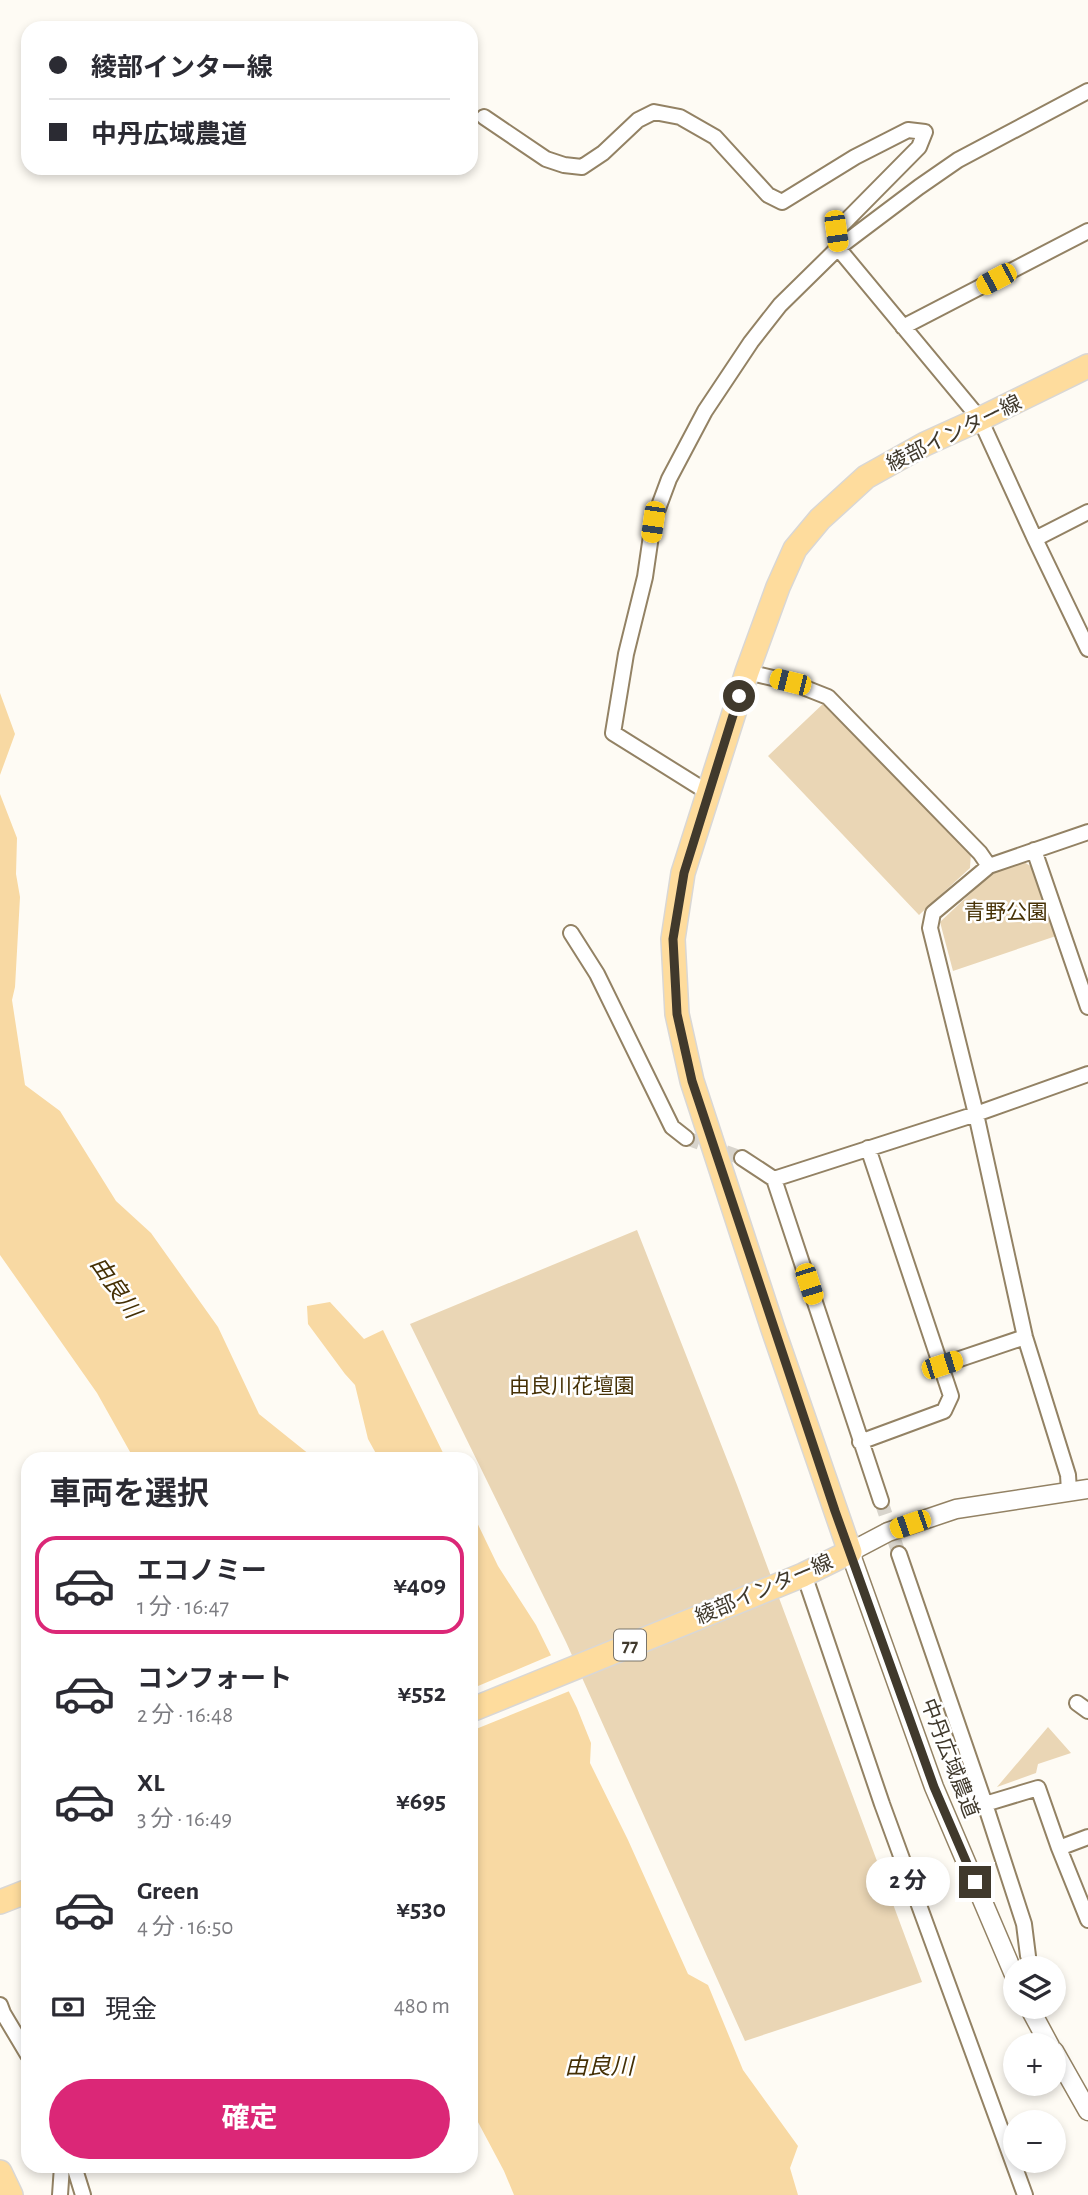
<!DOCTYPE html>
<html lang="ja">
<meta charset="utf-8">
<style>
:root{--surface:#fff;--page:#f2f2f3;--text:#2b2b33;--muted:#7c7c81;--line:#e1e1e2;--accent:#db2777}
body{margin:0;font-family:"Alegreya Sans","Noto Sans JP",sans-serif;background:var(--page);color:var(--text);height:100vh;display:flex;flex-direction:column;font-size:26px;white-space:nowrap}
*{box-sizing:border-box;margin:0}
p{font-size:23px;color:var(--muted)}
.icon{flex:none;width:38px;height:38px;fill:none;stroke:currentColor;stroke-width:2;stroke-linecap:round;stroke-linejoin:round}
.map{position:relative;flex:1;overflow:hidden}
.drawer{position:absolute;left:21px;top:1452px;width:457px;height:721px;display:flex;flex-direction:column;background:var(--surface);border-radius:21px;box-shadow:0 4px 10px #0003}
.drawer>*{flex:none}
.top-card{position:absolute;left:21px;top:21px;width:457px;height:154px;border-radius:21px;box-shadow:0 4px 10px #0003;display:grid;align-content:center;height:154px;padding:0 28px;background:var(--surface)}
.buttons{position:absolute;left:1003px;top:1956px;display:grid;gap:14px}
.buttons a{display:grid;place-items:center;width:63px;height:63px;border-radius:50%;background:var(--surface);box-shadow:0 4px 10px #0003;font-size:35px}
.end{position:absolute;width:32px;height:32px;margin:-16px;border:9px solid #40392c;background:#fff;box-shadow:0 0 0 4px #fff}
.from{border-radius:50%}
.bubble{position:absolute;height:49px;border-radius:24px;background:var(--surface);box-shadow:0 4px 10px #0003;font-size:23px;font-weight:700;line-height:49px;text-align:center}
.car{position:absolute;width:21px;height:42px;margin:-21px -10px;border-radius:9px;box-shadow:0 0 5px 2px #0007;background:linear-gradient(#f5c518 24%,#345 0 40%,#f5c518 0 76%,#345 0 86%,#f5c518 0)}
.top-card b{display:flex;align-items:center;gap:24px;height:66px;font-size:26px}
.top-card b+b{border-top:2px solid var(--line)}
.top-card i{width:18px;height:18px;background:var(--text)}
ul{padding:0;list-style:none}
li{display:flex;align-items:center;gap:21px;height:98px;margin:0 14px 10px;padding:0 14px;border:4px solid transparent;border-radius:21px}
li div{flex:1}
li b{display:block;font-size:26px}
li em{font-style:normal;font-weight:700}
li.current{border-color:var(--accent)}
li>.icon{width:63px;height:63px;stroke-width:1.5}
h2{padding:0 28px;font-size:32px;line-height:84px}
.pay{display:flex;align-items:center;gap:18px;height:77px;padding:0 28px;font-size:26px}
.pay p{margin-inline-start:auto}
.button{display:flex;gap:14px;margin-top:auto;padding:14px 28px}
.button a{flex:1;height:80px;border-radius:42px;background:var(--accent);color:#fff;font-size:28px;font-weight:700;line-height:80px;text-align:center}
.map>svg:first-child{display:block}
.green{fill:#ead6b5}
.water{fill:#f8d9a3}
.pier{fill:#fefbf4}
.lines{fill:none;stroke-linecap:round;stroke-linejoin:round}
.minor-tunnel{stroke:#d8d4cc;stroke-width:14;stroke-dasharray:14 7;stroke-linecap:butt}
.minor-casing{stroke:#938264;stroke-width:18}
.tertiary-casing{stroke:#938264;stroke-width:21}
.primary-casing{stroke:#d9d7d5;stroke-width:26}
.minor{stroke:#fff;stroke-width:14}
.tertiary{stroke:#fff;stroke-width:18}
.primary{stroke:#fedc9d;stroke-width:23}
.route{stroke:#40392c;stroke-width:9}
.labels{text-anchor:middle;stroke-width:5;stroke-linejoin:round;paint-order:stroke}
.shield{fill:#fff;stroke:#79746b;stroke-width:2}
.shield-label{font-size:19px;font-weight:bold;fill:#40392c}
.street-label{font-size:21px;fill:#40392c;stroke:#fff}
.park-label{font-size:21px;fill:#463105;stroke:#fff}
.water-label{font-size:23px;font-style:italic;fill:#453004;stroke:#fff}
</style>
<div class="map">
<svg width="1088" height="2195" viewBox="0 0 1088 2195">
<rect width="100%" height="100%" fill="#fefbf4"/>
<path class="green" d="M826 701 971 853 970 868 919 915 768 756Z
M1024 862 1032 867 1056 936 953 971 940 922 991 874Z
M637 1230 737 1485 922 1982 745 2041 566 1642 410 1324Z
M1048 1727 1071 1753 1038 1764 1036 1773 997 1787Z"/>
<path class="water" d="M0 693 15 734 0 775Z
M0 794 17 838 16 874 20 897 15 987 12 1000 25 1085 60 1111 116 1201 151 1233 218 1327 259 1414 315 1459H134L97 1393 0 1255Z
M330 1302 364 1339 383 1330 446 1459H379L368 1439 355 1385 345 1374 308 1324 307 1306Z
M471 1510 498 1566 536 1625 577 1708 591 1743 590 1763 628 1840 688 1974 708 1985 743 2070 798 2146 790 2168 798 2195H514L504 2171 471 2109Z"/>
<path class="pier" d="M554 1654 572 1690 471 1731V1689Z"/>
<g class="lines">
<path class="minor-tunnel" d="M686 1138 742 1158
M881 1501 899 1554"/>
<defs>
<path id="minor" d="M484 117 546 159 564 165 582 167 603 153 638 120 654 112 680 117 715 137 768 195 782 202 855 157 908 130 925 132 919 147 836 231 838 248 980 419 1035 539 1088 649
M903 327 1088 231
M1035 539 1088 512
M747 672 790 682 828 697 980 853 989 866
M709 793 613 733 626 654 645 577 653 522 669 479 705 411 751 342 780 305 838 248 919 187 958 160 1088 91
M1034 850 1088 1007
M571 933 597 974 672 1127 686 1138
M742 1158 774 1179 881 1501
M774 1179 976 1114 1088 1074
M942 1365 1025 1337
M860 1442 944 1411 951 1396 868 1148
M1069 1490 1068 1475 1025 1337 976 1114 930 928 933 913 989 866 1088 832
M899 1554 985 1804 1024 1924 1028 1956
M808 1586 882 1804 1025 2195
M1077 1703 1088 1711
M985 1804 1038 1788 1059 1848 1088 1920
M1059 1848 1088 1837
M0 2005 3 2013 28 2055
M74 2166 83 2195
M60 2195 62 2166"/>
<path id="tertiary" d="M1015 1977 934 1787 850 1552 888 1532 956 1509 1088 1489
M1029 2007 1050 2046
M1054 2051 1088 2111"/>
<path id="primary" d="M471 1710 803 1575 850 1552 773 1329 692 1081 677 1014 673 939 683 873 747 672 778 587 795 549 820 519 866 477 925 444 980 419 1088 366
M0 1902 28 1891
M0 2172 11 2195"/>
</defs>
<use href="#minor" class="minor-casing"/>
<use href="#tertiary" class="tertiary-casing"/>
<use href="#primary" class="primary-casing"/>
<use href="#minor" class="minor"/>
<use href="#tertiary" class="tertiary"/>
<use href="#primary" class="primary"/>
</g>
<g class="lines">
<path class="route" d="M739 696 684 873 673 939 677 1014 692 1081 835 1511 934 1787 975 1882"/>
</g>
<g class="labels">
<rect class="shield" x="614" y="1629.5" width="32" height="31" rx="5"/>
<g class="shield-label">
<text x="630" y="1652">77</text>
</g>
<g class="street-label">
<text transform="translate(954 433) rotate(-26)" y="7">綾部インター線</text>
<text transform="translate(764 1589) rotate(-23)" y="7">綾部インター線</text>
<text transform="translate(950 1758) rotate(69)" y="7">中丹広域農道</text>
</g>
<g class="park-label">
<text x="1006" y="919">青野公園</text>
<text x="572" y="1393">由良川花壇園</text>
</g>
<g class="water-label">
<text transform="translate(116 1287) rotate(55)" y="8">由良川</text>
<text x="599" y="2074">由良川</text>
</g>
</g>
</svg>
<div class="buttons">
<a><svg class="icon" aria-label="layers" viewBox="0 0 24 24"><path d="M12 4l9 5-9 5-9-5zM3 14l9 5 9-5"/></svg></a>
<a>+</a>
<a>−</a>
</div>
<i class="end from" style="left:739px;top:696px"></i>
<i class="end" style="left:975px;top:1882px"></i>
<div class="bubble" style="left:866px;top:1857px;width:84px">2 分</div>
<i class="car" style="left:836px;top:231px;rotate:172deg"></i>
<i class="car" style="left:996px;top:279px;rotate:242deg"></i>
<i class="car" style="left:653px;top:522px;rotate:188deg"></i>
<i class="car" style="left:790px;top:682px;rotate:284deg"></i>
<i class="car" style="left:809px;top:1284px;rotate:162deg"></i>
<i class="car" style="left:942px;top:1365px;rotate:72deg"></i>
<i class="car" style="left:910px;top:1524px;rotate:251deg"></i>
<div class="top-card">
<b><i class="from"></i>綾部インター線</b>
<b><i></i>中丹広域農道</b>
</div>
<section class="drawer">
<h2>車両を選択</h2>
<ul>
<li class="current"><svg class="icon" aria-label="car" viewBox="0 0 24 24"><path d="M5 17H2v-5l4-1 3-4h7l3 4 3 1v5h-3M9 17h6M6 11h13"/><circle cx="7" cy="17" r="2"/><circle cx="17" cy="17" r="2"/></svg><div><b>エコノミー</b><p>1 分 · 16:47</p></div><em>¥409</em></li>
<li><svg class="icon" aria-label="car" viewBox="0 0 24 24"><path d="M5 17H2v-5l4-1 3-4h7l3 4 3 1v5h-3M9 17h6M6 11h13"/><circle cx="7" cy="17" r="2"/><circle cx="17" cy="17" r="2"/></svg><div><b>コンフォート</b><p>2 分 · 16:48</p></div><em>¥552</em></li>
<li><svg class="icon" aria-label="car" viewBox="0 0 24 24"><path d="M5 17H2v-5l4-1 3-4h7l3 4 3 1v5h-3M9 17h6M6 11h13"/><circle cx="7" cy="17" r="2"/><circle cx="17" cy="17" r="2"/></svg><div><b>XL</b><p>3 分 · 16:49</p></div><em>¥695</em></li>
<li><svg class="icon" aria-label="car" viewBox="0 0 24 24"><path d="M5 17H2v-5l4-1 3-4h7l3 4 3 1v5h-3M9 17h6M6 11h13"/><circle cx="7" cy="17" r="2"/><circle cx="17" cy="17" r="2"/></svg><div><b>Green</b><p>4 分 · 16:50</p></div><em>¥530</em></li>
</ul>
<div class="pay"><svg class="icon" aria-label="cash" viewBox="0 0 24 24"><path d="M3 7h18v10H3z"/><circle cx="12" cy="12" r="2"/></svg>現金<p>480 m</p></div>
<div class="button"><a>確定</a></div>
</section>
</div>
